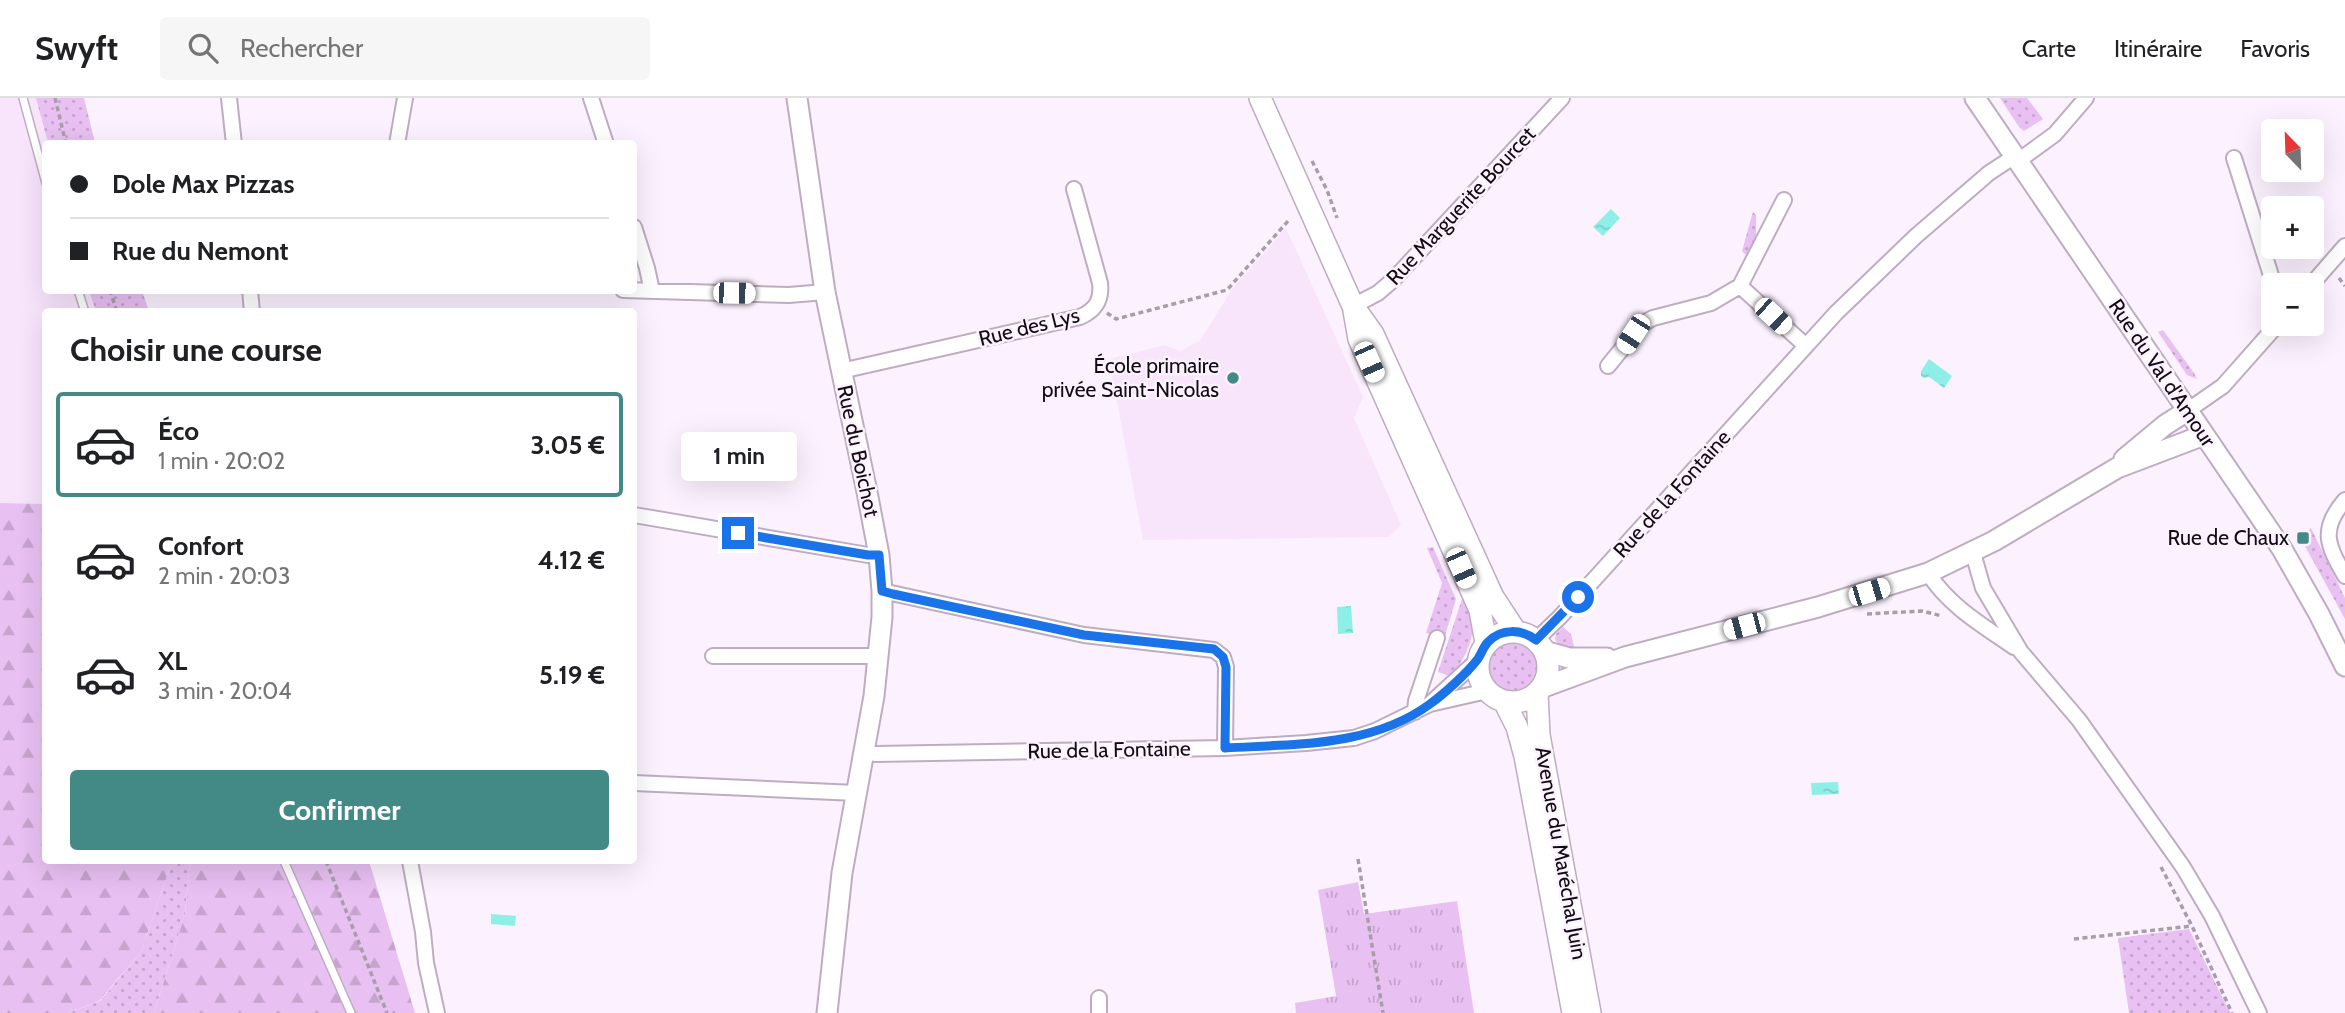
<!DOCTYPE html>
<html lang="fr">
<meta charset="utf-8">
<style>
:root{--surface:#fff;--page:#f6f6f6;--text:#202124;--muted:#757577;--line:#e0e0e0;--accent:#438a86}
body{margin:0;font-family:Cabin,sans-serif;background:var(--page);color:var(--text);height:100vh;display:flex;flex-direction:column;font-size:26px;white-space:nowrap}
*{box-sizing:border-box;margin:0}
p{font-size:23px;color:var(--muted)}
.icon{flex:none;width:38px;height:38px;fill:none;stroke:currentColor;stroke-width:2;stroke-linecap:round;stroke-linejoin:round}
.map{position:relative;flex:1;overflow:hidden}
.panel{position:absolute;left:42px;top:210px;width:595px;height:556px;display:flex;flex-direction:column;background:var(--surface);border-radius:7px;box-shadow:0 7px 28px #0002}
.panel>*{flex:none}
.top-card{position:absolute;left:42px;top:42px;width:595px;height:154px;border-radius:7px;box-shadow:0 7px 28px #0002;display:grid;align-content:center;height:154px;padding:0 28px;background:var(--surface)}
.needle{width:46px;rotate:337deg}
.controls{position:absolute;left:2261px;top:21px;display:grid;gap:14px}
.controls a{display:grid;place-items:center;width:63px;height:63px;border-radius:7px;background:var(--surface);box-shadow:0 7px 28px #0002;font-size:35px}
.end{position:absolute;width:32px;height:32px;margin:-16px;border:9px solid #1a73e8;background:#fff;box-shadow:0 0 0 4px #fff}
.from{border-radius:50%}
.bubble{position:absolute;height:49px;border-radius:7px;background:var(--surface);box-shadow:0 7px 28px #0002;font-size:23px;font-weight:800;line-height:49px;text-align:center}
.car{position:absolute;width:21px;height:42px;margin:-21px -10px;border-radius:9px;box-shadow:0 0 5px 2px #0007;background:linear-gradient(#fff 24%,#345 0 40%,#fff 0 76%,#345 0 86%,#fff 0)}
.top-card b{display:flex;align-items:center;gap:24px;height:66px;font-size:26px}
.top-card b+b{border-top:2px solid var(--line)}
.top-card i{width:18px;height:18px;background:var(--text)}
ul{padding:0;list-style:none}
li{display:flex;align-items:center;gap:21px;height:105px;margin:0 14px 10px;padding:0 14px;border:4px solid transparent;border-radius:7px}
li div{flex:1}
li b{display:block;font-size:26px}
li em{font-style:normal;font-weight:800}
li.on{border-color:var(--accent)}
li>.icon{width:63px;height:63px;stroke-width:1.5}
h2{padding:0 28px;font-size:32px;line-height:84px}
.button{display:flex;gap:14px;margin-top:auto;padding:14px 28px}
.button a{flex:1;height:80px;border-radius:7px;background:var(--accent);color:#fff;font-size:28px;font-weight:800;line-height:80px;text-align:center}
header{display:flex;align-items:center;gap:42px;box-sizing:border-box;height:98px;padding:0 35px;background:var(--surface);border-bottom:2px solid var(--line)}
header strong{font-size:33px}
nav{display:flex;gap:38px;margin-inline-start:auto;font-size:24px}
.search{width:490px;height:63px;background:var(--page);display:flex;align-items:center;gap:18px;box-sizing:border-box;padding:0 24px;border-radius:7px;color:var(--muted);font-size:26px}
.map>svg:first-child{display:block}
.built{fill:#f8e5fc}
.grass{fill:url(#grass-dots)}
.forest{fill:url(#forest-firs)}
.park{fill:url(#park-tufts)}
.water{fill:url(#water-ripples)}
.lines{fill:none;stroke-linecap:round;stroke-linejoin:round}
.service-casing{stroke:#beadc2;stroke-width:10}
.minor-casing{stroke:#beadc2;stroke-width:18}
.tertiary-casing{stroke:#beadc2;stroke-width:23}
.secondary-casing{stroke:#beadc2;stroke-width:24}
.path{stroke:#a79ea9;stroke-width:3.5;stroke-dasharray:5 3.5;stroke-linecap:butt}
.service{stroke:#fff;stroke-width:7}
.minor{stroke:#fff;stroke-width:14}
.tertiary{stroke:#fff;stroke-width:19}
.secondary{stroke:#fff;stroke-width:21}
.route{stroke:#1a73e8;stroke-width:9}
.poi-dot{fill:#438a86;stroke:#fcf2ff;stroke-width:2.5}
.labels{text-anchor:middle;stroke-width:5;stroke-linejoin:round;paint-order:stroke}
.street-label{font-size:21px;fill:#110b12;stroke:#fcf2ff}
.poi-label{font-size:21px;fill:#110b12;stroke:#fcf2ff;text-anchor:end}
</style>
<header>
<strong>Swyft</strong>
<div class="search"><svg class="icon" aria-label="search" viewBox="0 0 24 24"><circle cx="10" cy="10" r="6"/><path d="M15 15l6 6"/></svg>Rechercher</div>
<nav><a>Carte</a><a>Itinéraire</a><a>Favoris</a></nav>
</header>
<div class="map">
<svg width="2345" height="915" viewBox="0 0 2345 915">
<defs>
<pattern id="grass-dots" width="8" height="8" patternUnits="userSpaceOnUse" patternTransform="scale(1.75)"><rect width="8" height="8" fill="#e8c0f2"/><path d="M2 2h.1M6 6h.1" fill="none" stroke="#c6a4ce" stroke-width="1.8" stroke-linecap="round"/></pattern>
<pattern id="forest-firs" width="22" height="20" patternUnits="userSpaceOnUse" patternTransform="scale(1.75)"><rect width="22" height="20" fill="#e8c0f2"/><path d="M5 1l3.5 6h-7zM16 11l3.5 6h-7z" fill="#c6a4ce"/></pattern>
<pattern id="park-tufts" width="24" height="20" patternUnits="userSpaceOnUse" patternTransform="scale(1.75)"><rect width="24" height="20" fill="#e8c0f2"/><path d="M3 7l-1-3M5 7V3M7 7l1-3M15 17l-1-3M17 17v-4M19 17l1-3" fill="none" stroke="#c6a4ce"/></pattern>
<pattern id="water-ripples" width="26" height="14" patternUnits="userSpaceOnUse" patternTransform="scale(1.75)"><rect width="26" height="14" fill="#8defe8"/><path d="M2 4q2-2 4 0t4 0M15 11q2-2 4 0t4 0" fill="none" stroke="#79ccc6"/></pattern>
</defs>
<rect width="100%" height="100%" fill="#fcf2ff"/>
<path class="built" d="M0 0H36L48 45 46 46V192L89 193 96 213 46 214 45 406 0 405Z
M1286 130 1363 299 1354 320 1401 427 1389 439 1143 442 1109 261 1165 247 1180 253 1200 243 1232 191Z"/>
<path class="grass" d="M36 0H84L95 45H48Z
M2000 0H2027L2043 21 2024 33 2019 29Z
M1753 114 1756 117V144L1746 157 1742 153Z
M89 193H142L149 213H96Z
M2163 232 2194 275 2197 281 2187 277 2158 234Z
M2311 430 2345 500V521L2300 439Z
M1433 449 1456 501 1444 541 1426 535 1442 485 1427 450Z
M1463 498C1467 506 1472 516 1473 525 1474 542 1462 567 1450 578L1438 574Z
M1563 529 1571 536 1575 553 1559 548 1555 541 1556 536Z
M1488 568a25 25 0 1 1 50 0a25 25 0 1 1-50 0Z
M187 763H190L185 816 154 915H68L100 903 141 854 170 769Z
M2189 831 2230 915H2129L2118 840Z"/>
<path class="forest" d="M0 405 45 406 46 763H187L170 769 141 854 99 903 68 915H0Z
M190 763H369L415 915H154L185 816Z"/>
<path class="park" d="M1358 784 1364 816 1457 803 1474 915H1296L1295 905 1336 898 1318 792Z"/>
<path class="water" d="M1611 111 1620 120 1603 138 1593 129Z
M1929 261 1952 278 1944 290 1929 279 1924 280 1921 278V273Z
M1351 508 1353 535 1338 536 1337 509Z
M1838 684 1839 696 1812 697 1811 685Z
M491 816 516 818 515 828 491 826Z"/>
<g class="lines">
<defs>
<path id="service" d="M23 0 46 85
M78 192 85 214
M284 763 351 915"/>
<path id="minor" d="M229 0 234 46
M591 0 606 46
M397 46 405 0
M2234 60 2274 187
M2018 63 2055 36 2086 0
M1784 102 1740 188 1806 248
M634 129 647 170 652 193
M2311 187 2345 148
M250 192 252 214
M623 192 789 197 825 194
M1353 208 1378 195 1393 182 1562 0
M1608 268 1642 226 1653 220 1711 205 1740 188
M841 273 1080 219C1096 212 1102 202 1100 185L1074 91
M2187 313 2223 288 2278 226
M2345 402C2319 432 2328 448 2345 478
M634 417 868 457H879
M1973 455 1983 490 2021 554 2079 622 2183 769 2212 818 2259 915
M1928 475C1949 508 1982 527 2014 549
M882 493 1084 537 1214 552 1223 559 1226 569 1225 650
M1536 542 1560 519 1836 215 1916 138 1989 75 2015 58
M713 558H878
M1431 605 1479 561
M1415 614 1416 603 1437 540
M865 654 875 656 1225 650 1306 645 1354 640 1375 633 1430 606 1487 593
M634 685 856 695
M410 763 423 834 426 865 437 915
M1099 915V900"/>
<path id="tertiary" d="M797 0 825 194 867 394 879 457 882 493V519L874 598 842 775 827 915
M1975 0 2282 451 2319 516 2345 568
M2124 361 2165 327 2187 313
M1544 553 1569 560H1607
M1541 590 1625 559 1818 509 1928 475 1994 443 2117 370 2204 337"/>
<path id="secondary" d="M1260 0 1353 208 1373 236 1493 499 1516 534
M1354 213 1359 241 1480 512 1486 545
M1478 569a35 35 0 1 1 70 0a35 35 0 1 1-70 0Z
M1537 595 1539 637 1590 915
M1504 603 1517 629 1525 658 1573 915"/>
</defs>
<use href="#service" class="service-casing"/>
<use href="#minor" class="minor-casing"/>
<use href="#tertiary" class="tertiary-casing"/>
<use href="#secondary" class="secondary-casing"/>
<path class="path" d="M55 0 66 46
M1312 63 1327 92 1337 120
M2339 180 2345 188
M110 192 117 214
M1107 215 1116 221 1227 192 1289 122
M1867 516 1922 513 1942 518
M1358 761 1383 915
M326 763 387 915
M2161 769 2192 828 2232 915
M2074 841 2192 828"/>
<use href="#service" class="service"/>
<use href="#minor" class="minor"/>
<use href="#tertiary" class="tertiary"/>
<use href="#secondary" class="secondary"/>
</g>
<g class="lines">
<path class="route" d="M738 435 868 457H879L882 493 893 496 1084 537 1214 551 1223 559 1226 569 1225 650C1294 646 1372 649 1430 606 1444 596 1467 575 1477 562 1481 557 1483 549 1488 544 1501 530 1522 531 1536 542L1578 499"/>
</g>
<g class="poi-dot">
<circle cx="1233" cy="280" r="7"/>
<rect x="2296" y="433" width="14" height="14" rx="3.5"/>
</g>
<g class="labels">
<g class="street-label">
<text transform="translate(1461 108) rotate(-47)" y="7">Rue Marguerite Bourcet</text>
<text transform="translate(1029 229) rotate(-14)" y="7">Rue des Lys</text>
<text transform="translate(2162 275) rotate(56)" y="7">Rue du Val d'Amour</text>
<text transform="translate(858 353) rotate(78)" y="7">Rue du Boichot</text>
<text transform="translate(1672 396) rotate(-48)" y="7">Rue de la Fontaine</text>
<text transform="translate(1109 652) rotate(-1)" y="7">Rue de la Fontaine</text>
<text transform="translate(1561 755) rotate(80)" y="7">Avenue du Maréchal Juin</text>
</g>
<g class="poi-label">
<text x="1219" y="275">École primaire<tspan x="1219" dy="24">privée Saint-Nicolas</tspan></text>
<text x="2289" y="447">Rue de Chaux</text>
</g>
</g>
</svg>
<div class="controls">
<a><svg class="needle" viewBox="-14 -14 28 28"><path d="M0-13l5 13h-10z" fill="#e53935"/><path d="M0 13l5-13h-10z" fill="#757577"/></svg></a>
<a>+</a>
<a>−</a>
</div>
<i class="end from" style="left:1578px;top:499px"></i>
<i class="end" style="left:738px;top:435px"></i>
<div class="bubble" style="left:681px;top:334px;width:116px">1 min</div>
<i class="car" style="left:734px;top:195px;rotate:91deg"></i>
<i class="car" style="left:1773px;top:218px;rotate:133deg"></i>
<i class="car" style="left:1633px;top:236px;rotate:213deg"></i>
<i class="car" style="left:1369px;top:264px;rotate:156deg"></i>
<i class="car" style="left:1461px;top:470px;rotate:156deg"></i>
<i class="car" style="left:1869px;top:494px;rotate:73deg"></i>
<i class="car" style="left:1744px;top:528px;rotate:255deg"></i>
<div class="top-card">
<b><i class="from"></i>Dole Max Pizzas</b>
<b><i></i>Rue du Nemont</b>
</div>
<section class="panel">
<h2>Choisir une course</h2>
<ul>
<li class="on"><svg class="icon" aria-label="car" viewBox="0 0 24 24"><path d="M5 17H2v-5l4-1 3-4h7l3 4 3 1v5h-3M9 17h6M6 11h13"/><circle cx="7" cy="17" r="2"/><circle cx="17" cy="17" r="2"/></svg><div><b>Éco</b><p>1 min · 20:02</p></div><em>3.05 €</em></li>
<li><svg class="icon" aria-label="car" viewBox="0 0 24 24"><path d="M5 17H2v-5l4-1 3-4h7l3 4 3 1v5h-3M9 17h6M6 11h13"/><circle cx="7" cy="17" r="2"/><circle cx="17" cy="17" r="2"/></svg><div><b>Confort</b><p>2 min · 20:03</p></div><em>4.12 €</em></li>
<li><svg class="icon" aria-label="car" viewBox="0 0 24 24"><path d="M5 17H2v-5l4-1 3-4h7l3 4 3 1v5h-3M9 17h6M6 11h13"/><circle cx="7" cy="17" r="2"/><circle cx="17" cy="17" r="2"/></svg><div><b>XL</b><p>3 min · 20:04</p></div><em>5.19 €</em></li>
</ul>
<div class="button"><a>Confirmer</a></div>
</section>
</div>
